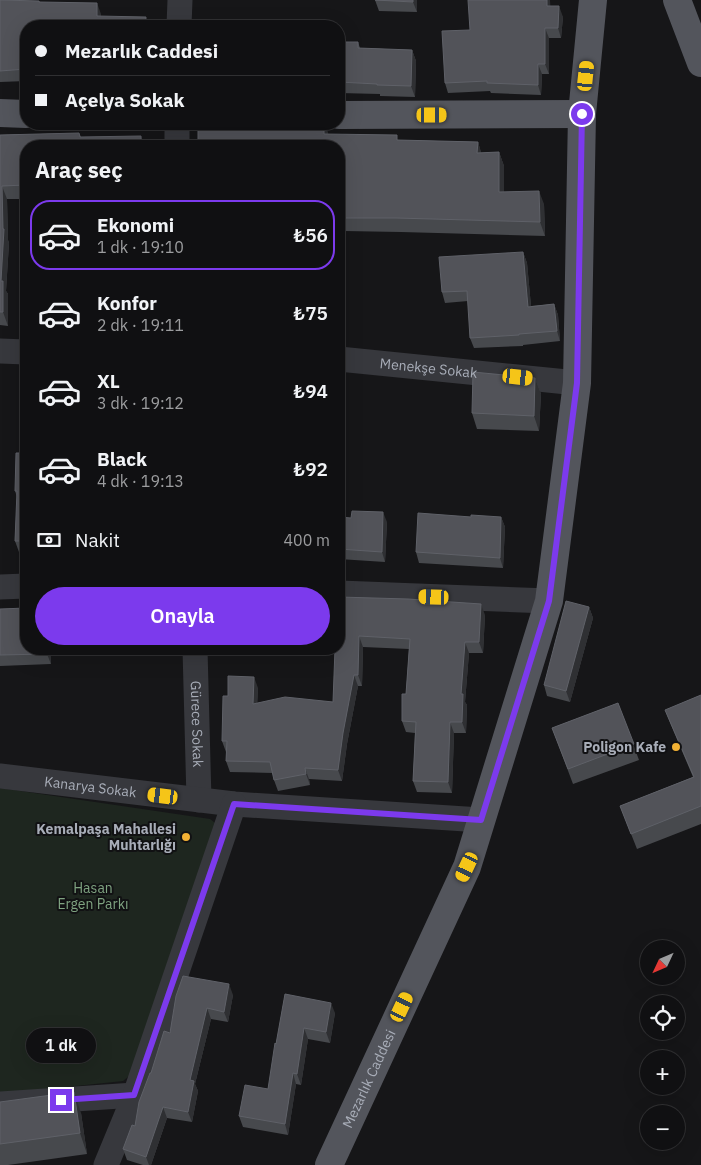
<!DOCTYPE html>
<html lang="tr">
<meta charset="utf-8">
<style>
:root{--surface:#101012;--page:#19191b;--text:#f1f3f6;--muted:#9c9d9f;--line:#303032;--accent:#7c3aed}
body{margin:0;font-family:"IBM Plex Sans",sans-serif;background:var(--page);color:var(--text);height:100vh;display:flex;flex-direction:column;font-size:19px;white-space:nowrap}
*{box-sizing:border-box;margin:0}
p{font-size:16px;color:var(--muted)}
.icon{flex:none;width:28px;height:28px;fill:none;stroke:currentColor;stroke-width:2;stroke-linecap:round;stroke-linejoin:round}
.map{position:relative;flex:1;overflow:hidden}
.details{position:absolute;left:20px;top:140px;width:325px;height:515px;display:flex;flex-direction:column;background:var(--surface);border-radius:20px;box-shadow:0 5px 20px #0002,0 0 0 1px var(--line)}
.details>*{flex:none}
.hud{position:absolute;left:20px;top:20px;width:325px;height:110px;border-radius:20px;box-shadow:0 5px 20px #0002,0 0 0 1px var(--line);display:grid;align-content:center;height:110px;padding:0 15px;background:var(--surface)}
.needle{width:32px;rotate:226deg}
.tools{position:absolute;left:640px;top:940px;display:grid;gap:10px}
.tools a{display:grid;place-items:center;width:45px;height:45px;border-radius:50%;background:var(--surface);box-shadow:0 5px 20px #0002,0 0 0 1px var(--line);font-size:25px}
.end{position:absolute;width:22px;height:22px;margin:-11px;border:6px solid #7c3aed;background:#fff;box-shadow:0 0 0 2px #fff}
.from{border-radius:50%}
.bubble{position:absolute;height:35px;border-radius:18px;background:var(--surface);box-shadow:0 5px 20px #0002,0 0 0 1px var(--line);font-size:16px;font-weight:600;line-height:35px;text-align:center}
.car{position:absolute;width:15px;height:30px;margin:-15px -8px;border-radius:6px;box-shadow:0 0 4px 1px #0007;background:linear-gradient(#f5c518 24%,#345 0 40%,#f5c518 0 76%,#345 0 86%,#f5c518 0)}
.hud b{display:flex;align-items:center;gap:18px;height:48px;font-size:19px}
.hud b+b{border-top:1px solid var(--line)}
.hud i{width:12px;height:12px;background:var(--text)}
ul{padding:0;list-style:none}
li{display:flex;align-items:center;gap:15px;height:70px;margin:0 10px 8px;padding:0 5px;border:2px solid transparent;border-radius:20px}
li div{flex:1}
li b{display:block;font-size:19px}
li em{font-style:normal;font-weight:600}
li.selected{border-color:var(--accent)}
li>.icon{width:45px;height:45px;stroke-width:1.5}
h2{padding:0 15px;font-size:22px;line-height:60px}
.pay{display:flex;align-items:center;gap:12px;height:55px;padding:0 15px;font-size:19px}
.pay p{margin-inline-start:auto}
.primary-button{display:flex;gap:10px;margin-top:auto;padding:10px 15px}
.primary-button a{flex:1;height:58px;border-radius:30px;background:var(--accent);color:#fff;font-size:20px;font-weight:600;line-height:58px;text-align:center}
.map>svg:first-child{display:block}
.green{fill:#1e261f}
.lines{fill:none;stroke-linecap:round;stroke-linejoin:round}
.minor{stroke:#37383d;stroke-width:25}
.major{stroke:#53555c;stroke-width:28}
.wall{fill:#47494d}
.shaded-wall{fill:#2f3033}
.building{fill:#525359;stroke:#5f6168}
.route{stroke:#7c3aed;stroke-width:6}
.poi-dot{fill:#f2b134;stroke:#111113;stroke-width:2}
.labels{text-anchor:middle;stroke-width:4;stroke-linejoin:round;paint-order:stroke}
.street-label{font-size:14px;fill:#a8adb8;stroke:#111113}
.poi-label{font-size:14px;font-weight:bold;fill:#a8adb8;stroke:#111113;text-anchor:end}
.park-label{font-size:14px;fill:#7fa381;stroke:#111113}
</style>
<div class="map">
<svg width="701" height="1165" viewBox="0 0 701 1165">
<rect width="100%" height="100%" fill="#161618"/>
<path class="green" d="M0 788 210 819 215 823 129 1076 123 1081 0 1094Z"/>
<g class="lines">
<g class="minor">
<path d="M179 26 180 0"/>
<path d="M177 124V146"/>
<path d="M0 351 26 352"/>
<path id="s1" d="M339 359 577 383"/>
<path d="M0 587 26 586"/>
<path d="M339 593 549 601"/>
<path id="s2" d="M195 649 199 800"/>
<path id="s3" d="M0 776 234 804 481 820"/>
<path d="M0 1104 135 1095"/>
<path d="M106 1165 135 1095 234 804"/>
</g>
<g class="major">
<path d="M677 0 701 63"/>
<path d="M0 113 26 114"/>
<path d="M339 115 582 114"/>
<path id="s4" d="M329 1165 467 867 549 601 577 383 582 114 593 0"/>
</g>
</g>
<path class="wall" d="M0 0 39 1 40 2 101 14V16L26 26V81L0 82Z
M375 0H417V12L379 11Z
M550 6 563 17 561 38H549V74H542L541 95 491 93 490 91 448 93 445 83 470 30Z
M339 42H358L360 48 412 50 416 61 415 97 380 96V94L339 93Z
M234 124H325L328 134 399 140 478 142 481 153 499 152 504 166V192L544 204 545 236 401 232 344 231 339 218V146Z
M79 133 81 137 26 146V199H7L8 240 9 243 6 291 8 294V326L0 325V135Z
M523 252 527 263 531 306 554 304 558 315 560 341 523 345V346L474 348 470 338 468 301 445 303 442 292Z
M26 366V552H19L15 541 17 497 15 491 24 453Z
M535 378 541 394 539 431 477 429 472 413Z
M339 517 387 522 385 562 339 559Z
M471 517H501L505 527 503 568 419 563 416 552Z
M339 597 485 615 483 653H469L465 702 467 705 466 733H454L452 793 417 792 413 781 415 733 406 732 402 721 406 694 409 649 363 647 362 686H358L347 744 342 781 309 779 310 785 278 791 274 780 273 773 230 772 226 761V752L222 741 228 696 258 688 257 703 333 702Z
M589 607 593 618 570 702 547 696 544 685Z
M0 609 26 649H50L51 664 0 666Z
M701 695V824L637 849 620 806 693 777 671 725 665 710Z
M618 703 639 760 573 784 552 728Z
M285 994 335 1013 330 1043 308 1039 301 1085 296 1084 288 1135 243 1127 239 1116 268 1089Z
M233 995 228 1022 211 1019 195 1084 198 1091 192 1122 167 1118 151 1165H143L127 1160 123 1149 135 1126 151 1073 170 1033 176 996Z
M0 1102 81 1113 87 1154 8 1165H0Z"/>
<path class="shaded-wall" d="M413 0H417V12L413 2Z
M547 0H550L551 16 547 6Z
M97 3 101 14V26L97 16Z
M559 6 563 17 561 38 558 28Z
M146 17 149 26H145Z
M545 28 549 38V74L545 64Z
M412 50 416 61 415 97 411 86Z
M538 64 542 74 541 95 538 85Z
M324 124H325L329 136 324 134Z
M141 136 145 146H141Z
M478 142 482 155 477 153Z
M499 152 504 166V205L499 192Z
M2 186 7 199 8 240 9 243 6 291 8 294V326L3 312 1 281 3 229Z
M539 191 544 204 545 236 540 222Z
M523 252 527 263 532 317 528 307Z
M554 304 558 315 560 341 557 331Z
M535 378 541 394 539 431 534 416Z
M383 512 387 522 385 562 382 552Z
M501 517 505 527 503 568 500 558Z
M481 604 485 615 483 653 479 642Z
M589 607 593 618 570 702 566 691Z
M359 636 363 647 362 686 358 675Z
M465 642 469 653 465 702 467 705 466 733 462 722 461 694Z
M47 649H50L51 664 47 654Z
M354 675 358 686 347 744 342 781 338 770 343 733Z
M254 677 258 688 257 715 253 704Z
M450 722 454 733 452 793 448 782Z
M305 768 309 779 310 785 306 774Z
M229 984 233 995 228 1022 224 1012Z
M331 1003 335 1013 330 1043 326 1032Z
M207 1008 211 1019 195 1084 198 1091 192 1122 188 1112 190 1080Z
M304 1028 308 1039 301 1085 297 1074Z
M293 1073 296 1084 288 1135 285 1124Z
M74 1092 81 1113 87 1154 80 1133Z
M163 1107 167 1118 151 1165H149L146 1157Z"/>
<path class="building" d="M0 0 39 1V2L97 3V16L146 17 145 26H26V69L0 71Z
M375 0H413V2Z
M468 0H547V6H559L558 28H545V64H538V85L487 83V81L445 83 442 31 470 30Z
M339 42H358V48L412 50 411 86 377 85V84L339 82Z
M234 124H324V134L397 135V140L478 142 477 153 499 152V192L539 191 540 222 396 218H339L340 160H339V146H198V125Z
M79 133 80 137 141 136V146H26V185L2 186 3 229H4L1 281H3V312H0V135Z
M523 252 528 307 554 304 557 331 519 334V335L470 338 467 291 442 292 439 257Z
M26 366V541H15L17 491H15L16 453H24Z
M473 372 535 378 534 416 472 413Z
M352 511 383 512 382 552 339 549V517L351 518Z
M418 513 471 517V515L501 517 500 558 416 552Z
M339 597 408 599 481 604 479 642H465L461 694H463L462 722H450L448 782 413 781 416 722 402 721V694H406L410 639 359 636 358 675H354L343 733 338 770 305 768 306 774 274 780 270 762 226 761 227 741H222L223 696H228V676L254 677 253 704 285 697 333 702 335 649H339Z
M566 601 589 607 566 691 544 685Z
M26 608V649H47V654L0 655V609Z
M701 695V806L631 834 620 806 694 777 665 710Z
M618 703 634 744 568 769 552 728Z
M183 976 229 984 224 1012 207 1008 190 1080 194 1081 188 1112 163 1107 146 1157 123 1149 132 1125 135 1126 139 1102 150 1073H151L164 1031 170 1033 176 996Z
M285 994 331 1003 326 1032 304 1028 297 1074 293 1073 285 1124 239 1116 245 1085 268 1089 275 1043 276 1044Z
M74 1092 80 1133 0 1144V1102Z"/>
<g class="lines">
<path class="route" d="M61 1100 134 1095 234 804 481 820 549 601 577 383 582 114"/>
</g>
<g class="poi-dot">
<circle cx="676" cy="747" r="5"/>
<circle cx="186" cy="837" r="5"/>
</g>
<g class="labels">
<g class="street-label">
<text dy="5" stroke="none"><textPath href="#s1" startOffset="90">Menekşe Sokak</textPath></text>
<text dy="5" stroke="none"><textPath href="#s2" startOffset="75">Gürece Sokak</textPath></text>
<text dy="5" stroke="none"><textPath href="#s3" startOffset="91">Kanarya Sokak</textPath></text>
<text dy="5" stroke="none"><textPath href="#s4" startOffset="95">Mezarlık Caddesi</textPath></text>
</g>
<g class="poi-label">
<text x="666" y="752">Poligon Kafe</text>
<text x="176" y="834">Kemalpaşa Mahallesi<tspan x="176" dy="16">Muhtarlığı</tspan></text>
</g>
<g class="park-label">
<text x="93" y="893">Hasan<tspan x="93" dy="16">Ergen Parkı</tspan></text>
</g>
</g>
</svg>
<div class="tools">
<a><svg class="needle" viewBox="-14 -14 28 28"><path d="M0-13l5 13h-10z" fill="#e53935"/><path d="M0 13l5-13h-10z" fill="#9c9d9f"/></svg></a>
<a><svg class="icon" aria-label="locate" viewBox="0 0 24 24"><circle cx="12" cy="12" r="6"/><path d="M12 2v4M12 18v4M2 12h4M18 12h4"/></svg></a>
<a>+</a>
<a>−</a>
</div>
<i class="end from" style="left:582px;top:114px"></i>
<i class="end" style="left:61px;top:1100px"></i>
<div class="bubble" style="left:26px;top:1028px;width:70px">1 dk</div>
<i class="car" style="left:586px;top:76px;rotate:6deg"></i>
<i class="car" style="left:432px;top:115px;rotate:90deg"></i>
<i class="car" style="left:518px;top:377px;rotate:96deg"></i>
<i class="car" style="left:434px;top:597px;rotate:272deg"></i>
<i class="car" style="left:163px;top:796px;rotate:277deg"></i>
<i class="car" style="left:467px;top:867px;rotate:205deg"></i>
<i class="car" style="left:402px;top:1007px;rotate:25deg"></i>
<div class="hud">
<b><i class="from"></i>Mezarlık Caddesi</b>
<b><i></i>Açelya Sokak</b>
</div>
<section class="details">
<h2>Araç seç</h2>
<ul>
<li class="selected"><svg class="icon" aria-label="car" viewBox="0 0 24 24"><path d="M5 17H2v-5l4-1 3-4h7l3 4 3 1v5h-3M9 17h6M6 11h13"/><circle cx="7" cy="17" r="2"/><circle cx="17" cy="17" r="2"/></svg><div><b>Ekonomi</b><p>1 dk · 19:10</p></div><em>₺56</em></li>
<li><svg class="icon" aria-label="car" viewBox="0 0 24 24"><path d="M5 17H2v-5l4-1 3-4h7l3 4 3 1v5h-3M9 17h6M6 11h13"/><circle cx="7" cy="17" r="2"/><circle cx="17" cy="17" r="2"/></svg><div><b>Konfor</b><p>2 dk · 19:11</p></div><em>₺75</em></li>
<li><svg class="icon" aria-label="car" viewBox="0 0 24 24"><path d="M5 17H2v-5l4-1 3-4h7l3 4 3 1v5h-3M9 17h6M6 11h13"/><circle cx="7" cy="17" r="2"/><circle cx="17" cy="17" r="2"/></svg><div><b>XL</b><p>3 dk · 19:12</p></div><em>₺94</em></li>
<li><svg class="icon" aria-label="car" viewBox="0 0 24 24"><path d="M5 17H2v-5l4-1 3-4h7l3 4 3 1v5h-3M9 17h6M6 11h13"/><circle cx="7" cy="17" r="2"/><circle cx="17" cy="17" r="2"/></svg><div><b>Black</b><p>4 dk · 19:13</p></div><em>₺92</em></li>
</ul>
<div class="pay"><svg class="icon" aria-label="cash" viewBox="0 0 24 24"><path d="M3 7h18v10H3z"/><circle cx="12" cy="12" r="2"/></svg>Nakit<p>400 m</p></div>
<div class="primary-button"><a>Onayla</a></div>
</section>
</div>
